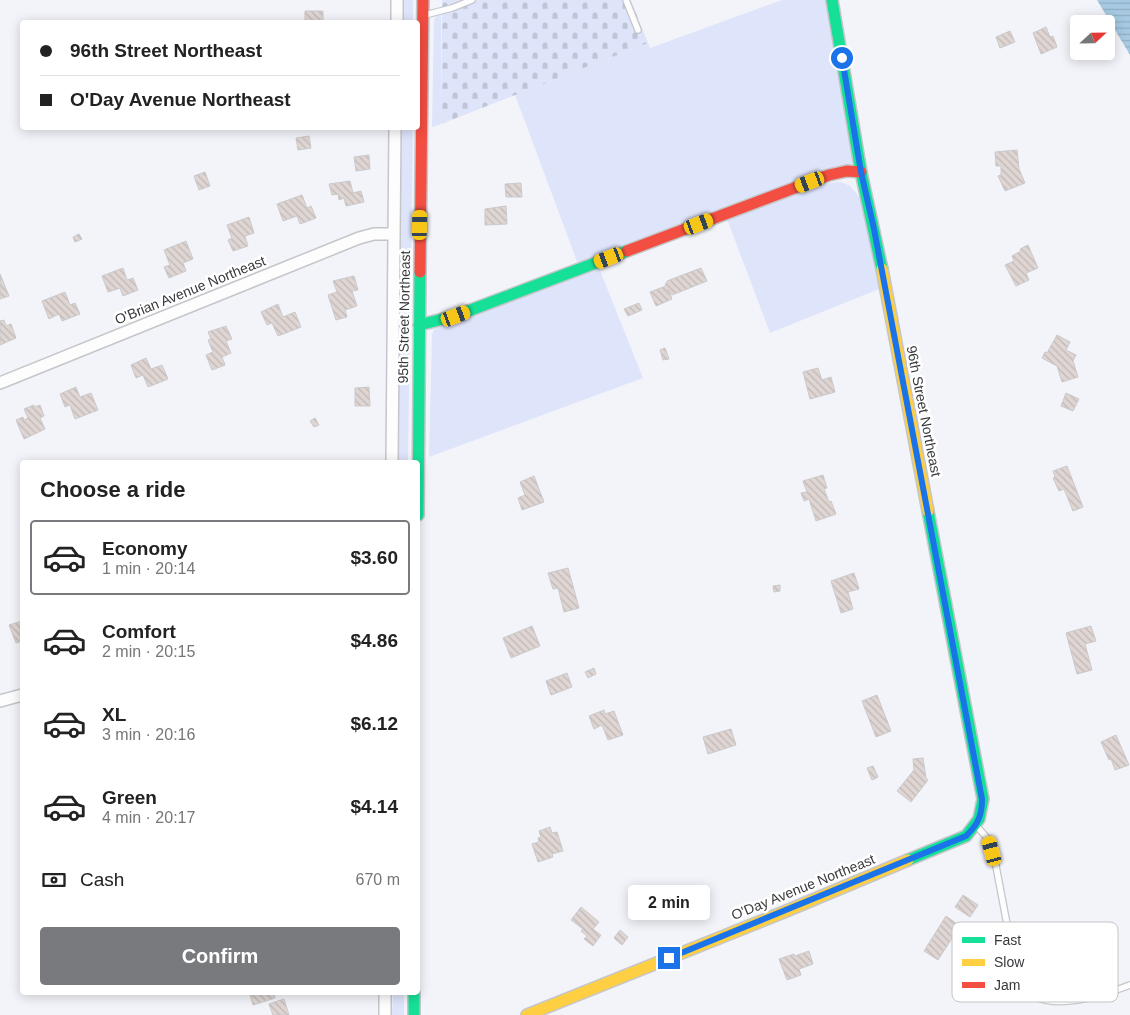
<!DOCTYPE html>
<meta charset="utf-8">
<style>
:root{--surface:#fff;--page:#f2f2f2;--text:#222;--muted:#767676;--line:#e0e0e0;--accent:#797a7e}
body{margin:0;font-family:Helvetica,sans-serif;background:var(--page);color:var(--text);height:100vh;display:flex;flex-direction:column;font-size:19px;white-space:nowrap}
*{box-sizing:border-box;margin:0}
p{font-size:16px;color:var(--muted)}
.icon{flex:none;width:28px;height:28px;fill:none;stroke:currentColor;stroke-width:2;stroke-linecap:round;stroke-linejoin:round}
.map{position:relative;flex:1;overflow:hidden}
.drawer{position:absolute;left:20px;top:460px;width:400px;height:535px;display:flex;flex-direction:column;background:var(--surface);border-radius:5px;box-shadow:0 2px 12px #0003}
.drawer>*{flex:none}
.banner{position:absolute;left:20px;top:20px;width:400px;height:110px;border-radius:5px;box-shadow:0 2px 12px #0003;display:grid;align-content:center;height:110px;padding:0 20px;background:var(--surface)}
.needle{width:32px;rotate:68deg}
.tools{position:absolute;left:1070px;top:15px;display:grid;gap:10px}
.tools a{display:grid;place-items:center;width:45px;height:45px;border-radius:5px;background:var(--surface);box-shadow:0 2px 12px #0003;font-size:25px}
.end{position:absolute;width:22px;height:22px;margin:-11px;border:6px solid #1a73e8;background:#fff;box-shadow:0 0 0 2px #fff}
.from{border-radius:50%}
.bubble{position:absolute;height:35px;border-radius:5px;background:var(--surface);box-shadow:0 2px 12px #0003;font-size:16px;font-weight:700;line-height:35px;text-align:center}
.car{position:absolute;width:15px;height:30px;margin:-15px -8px;border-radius:6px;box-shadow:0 0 4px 1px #0007;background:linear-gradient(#f5c518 24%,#345 0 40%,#f5c518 0 76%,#345 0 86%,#f5c518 0)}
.banner b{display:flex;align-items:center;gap:18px;height:48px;font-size:19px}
.banner b+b{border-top:1px solid var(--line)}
.banner i{width:12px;height:12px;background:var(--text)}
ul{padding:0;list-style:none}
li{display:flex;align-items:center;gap:15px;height:75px;margin:0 10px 8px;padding:0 10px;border:2px solid transparent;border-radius:5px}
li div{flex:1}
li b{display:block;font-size:19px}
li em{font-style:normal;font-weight:700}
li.active{border-color:var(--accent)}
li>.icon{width:45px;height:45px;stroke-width:1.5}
h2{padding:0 20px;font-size:22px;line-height:60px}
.pay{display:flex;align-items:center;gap:12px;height:55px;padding:0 20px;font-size:19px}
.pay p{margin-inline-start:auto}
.action{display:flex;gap:10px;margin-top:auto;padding:10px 20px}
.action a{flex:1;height:58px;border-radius:5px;background:var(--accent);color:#fff;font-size:20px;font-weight:700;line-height:58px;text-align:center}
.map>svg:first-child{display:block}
.grass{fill:#dee4fa}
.cemetery{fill:url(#cemetery-stones)}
.water{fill:url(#water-rules)}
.building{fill:url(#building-back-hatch);stroke:#cac9cb}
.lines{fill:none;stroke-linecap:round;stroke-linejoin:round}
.lane-casing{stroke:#c5c6ca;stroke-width:8}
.street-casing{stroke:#c5c6ca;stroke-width:14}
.fast-casing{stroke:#c5c6ca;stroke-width:14}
.slow-casing{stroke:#c5c6ca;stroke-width:14}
.jam-casing{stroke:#c5c6ca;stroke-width:14}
.lane{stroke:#fdfdfe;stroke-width:5.5}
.street{stroke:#fdfdfe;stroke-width:11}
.fast{stroke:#16e098;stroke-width:11}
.slow{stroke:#ffcf43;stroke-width:11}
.jam{stroke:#f24e42;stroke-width:11}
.route{stroke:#1a73e8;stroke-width:6}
.labels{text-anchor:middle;stroke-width:5;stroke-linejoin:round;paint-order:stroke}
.street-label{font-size:14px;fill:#38393c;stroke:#fff}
.key{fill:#fff;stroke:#c3c4c4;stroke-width:1}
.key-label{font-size:14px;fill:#38393c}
</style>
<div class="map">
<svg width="1130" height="1015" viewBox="0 0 1130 1015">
<defs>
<pattern id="cemetery-stones" width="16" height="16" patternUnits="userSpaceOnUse" patternTransform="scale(1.25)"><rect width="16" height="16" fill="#dee4fa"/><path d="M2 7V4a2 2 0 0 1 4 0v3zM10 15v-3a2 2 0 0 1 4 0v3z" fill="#bfc4d7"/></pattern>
<pattern id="water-rules" width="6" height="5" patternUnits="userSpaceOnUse" patternTransform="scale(1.25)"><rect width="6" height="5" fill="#a7cae2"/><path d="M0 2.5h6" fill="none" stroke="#90aec3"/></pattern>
<pattern id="building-back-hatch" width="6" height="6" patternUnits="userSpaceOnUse" patternTransform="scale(1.25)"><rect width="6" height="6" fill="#dfd6d3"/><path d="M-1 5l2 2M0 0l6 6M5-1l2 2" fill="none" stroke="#c0b8b6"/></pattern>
</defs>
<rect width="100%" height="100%" fill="#f3f4f9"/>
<path class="grass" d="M403 0H413V22H403Z
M782 0H828L853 163 578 264 515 95 648 43 650 48Z
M441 15V124L432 127 434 20 436 16Z
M401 128H413L408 462H398Z
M841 182 850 186 862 200 879 289 770 333 727 219 826 183Z
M599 268 643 378 429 457 432 335 434 329Z
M393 993H404V1015H392Z"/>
<path class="cemetery" d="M442 0H631L648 43 441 124Z"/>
<path class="water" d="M1097 0H1130V55Z"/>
<path class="building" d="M305 11H323V22H305Z
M1046 27 1050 37 1053 36 1057 47 1041 54 1033 33Z
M1010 31 1015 42 1000 48 996 37Z
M309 136 311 148 298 150 296 138Z
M1017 150 1019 169 1025 183 1005 191 998 176 1001 175V166H996L995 152Z
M369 155 370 169 356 171 354 157Z
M205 172 210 186 199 190 194 176Z
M350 181 353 193 361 191 364 202 346 206 344 198 339 200 338 194 332 195 329 184Z
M521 183 522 197H506L505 184Z
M302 195 307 208 311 206 316 218 300 224 297 216 283 221 277 204Z
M506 206 507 224 485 225V209Z
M249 217 254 233 245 236 248 246 233 251 228 240 232 238 227 225Z
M79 234 82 239 75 242 73 237Z
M186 241 193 259 183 263 186 271 169 278 164 267 170 265 164 250Z
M1028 245 1038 268 1026 273 1029 280 1016 286 1005 265 1014 261 1012 256 1021 251 1020 249Z
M123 268 127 280 133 278 138 290 123 296 120 288 108 292 102 276Z
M701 268 707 281 672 295 668 289 672 299 656 306 650 292 666 286 665 284 667 283V281Z
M0 274 9 296 0 299Z
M354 276 358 290 352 291 357 306 345 310 347 317 336 320 328 295 337 292 333 281Z
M65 292 70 305 75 303 80 314 62 321 59 314 49 319 42 301Z
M639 303 642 310 628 316 624 309Z
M278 304 283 317 295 312 301 327 278 336 272 323 267 325 261 312Z
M4 320 6 326 11 324 16 338 0 345V321Z
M226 326 232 339 226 341 231 353 222 357 225 365 212 370 206 355 213 352 208 340 211 339 208 332Z
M1057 335 1070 342 1066 350 1076 355 1073 361 1078 377 1062 382 1057 366 1042 358 1045 352 1047 353Z
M665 348 669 359 663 360 660 350Z
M146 358 151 369 162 365 168 379 148 387 143 375 136 378 131 365Z
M818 368 822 380 831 377 835 392 810 399 803 372Z
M76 387 80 397 91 393 98 410 75 419 70 405 65 407 60 394Z
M369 387 370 406H355V388Z
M1066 393 1079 399 1073 411 1061 406Z
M34 405 35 407 40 405 44 416 40 418 45 429 24 439 16 420 23 417 24 420 28 418 24 409Z
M315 418 319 425 314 427 310 421Z
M1067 466 1083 507 1073 511 1064 489 1059 491 1053 478 1055 477 1053 471Z
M823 475 827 488 824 489 829 502 831 501 836 514 816 521 809 499 804 501 801 493 807 492 803 481Z
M534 476 544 502 522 510 518 498 525 495 520 482Z
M568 568 579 608 564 612 558 588 553 589 548 573Z
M854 573 859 589 848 592 853 609 841 613 831 581Z
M780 585V591L774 592 773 586Z
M22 621V641L16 643 9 625Z
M532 626 540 646 511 658 503 638Z
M1091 626 1096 641 1085 644 1092 670 1077 674 1066 633Z
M594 668 596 674 588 678 585 672Z
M567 673 572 687 551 695 546 681Z
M877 695 891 731 876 737 862 701Z
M604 710 605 714 614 711 623 735 608 740 602 725 594 729 589 716Z
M731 729 736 745 708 754 703 737Z
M1116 735 1129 765 1115 770 1111 759 1109 760 1101 742Z
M923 758 926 778 928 780 911 802 897 791 914 770 913 759Z
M873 766 878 777 872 780 867 768Z
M550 827 552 833 557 832 563 851 552 854 553 857 538 862 532 844 539 842 538 838 541 837 539 831Z
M963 895 978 905 970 917 955 907Z
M581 907 599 922 593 929 601 935 593 946 584 939 587 936 581 931 583 929 571 920Z
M946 916 960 926 938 960 924 951Z
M620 930 628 937 622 945 614 938Z
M809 951 813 964 799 969 801 975 787 980 779 959 794 954 795 956Z
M249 992H274L275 998 253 1005Z
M284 999 289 1015H273L269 1004Z"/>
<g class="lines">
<defs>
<path id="lane" d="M626 0 638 30
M425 15 452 8 472 0
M976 826C989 838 991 844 995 861L1018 982C1039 1015 1093 999 1130 985"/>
<path id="street" d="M397 22V0
M0 383 359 238 374 234H393
M392 462 395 128
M0 701 22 695
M385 1015V992"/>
<path id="fast" d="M832 0 861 172 882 269
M419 325 455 316 627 251
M418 515 420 272
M908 860 966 836 979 819 983 799 928 511
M414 992V1015"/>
<path id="slow" d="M882 269 928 511
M527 1015 784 912 908 860"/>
<path id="jam" d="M627 251 829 175 847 171 861 172
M420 272 423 0"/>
</defs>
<use href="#lane" class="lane-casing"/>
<use href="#street" class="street-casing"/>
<use href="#fast" class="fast-casing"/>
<use href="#slow" class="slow-casing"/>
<use href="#jam" class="jam-casing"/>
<use href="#lane" class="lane"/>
<use href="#street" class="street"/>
<use href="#fast" class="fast"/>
<use href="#slow" class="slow"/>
<use href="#jam" class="jam"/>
</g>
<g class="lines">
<path class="route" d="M669 958 966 836C978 824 982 816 982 799L874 229 861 172 842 58"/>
</g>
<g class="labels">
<g class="street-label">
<text transform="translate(190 290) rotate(-22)" y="5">O'Brian Avenue Northeast</text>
<text transform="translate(404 317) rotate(-89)" y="5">95th Street Northeast</text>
<text transform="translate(924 411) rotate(79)" y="5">96th Street Northeast</text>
<text transform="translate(803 887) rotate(-22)" y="5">O'Day Avenue Northeast</text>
</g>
</g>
<rect x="952" y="922" width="166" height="80" rx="8" class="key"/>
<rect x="962" y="937" width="23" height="6" fill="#16e098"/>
<rect x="962" y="959" width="23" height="7" fill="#ffcf43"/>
<rect x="962" y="982" width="23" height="6" fill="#f24e42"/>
<g class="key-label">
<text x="994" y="945">Fast</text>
<text x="994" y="967">Slow</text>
<text x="994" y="990">Jam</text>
</g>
</svg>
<div class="tools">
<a><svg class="needle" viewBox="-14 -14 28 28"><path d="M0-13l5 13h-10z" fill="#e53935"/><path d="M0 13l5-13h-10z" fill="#767676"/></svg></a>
</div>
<i class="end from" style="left:842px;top:58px"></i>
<i class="end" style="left:669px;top:958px"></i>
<div class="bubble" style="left:628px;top:885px;width:82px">2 min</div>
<i class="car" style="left:810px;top:182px;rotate:249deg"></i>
<i class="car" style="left:699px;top:224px;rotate:69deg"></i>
<i class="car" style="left:420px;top:225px;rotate:1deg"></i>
<i class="car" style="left:609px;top:258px;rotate:249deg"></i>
<i class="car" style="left:456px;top:316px;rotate:69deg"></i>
<i class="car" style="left:992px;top:851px;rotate:345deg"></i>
<div class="banner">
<b><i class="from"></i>96th Street Northeast</b>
<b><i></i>O'Day Avenue Northeast</b>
</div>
<section class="drawer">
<h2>Choose a ride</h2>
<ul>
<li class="active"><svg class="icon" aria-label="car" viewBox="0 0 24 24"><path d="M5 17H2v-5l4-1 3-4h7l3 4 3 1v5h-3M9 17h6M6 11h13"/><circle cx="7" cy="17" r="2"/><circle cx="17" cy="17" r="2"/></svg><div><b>Economy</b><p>1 min · 20:14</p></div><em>$3.60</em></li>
<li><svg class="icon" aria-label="car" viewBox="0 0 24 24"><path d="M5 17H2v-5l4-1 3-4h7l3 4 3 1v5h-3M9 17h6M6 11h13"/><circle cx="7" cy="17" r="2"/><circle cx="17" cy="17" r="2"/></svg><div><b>Comfort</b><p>2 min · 20:15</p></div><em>$4.86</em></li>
<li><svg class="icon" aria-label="car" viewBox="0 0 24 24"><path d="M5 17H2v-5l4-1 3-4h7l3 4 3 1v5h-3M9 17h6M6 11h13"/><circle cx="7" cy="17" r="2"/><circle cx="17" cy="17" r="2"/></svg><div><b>XL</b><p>3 min · 20:16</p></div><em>$6.12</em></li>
<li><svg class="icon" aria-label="car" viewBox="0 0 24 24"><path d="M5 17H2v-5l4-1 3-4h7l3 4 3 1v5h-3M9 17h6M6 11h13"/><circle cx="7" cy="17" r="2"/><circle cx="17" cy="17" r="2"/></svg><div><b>Green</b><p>4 min · 20:17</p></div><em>$4.14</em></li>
</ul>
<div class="pay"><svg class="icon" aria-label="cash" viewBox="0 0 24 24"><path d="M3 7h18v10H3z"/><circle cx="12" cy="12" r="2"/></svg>Cash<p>670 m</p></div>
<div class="action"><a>Confirm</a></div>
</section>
</div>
